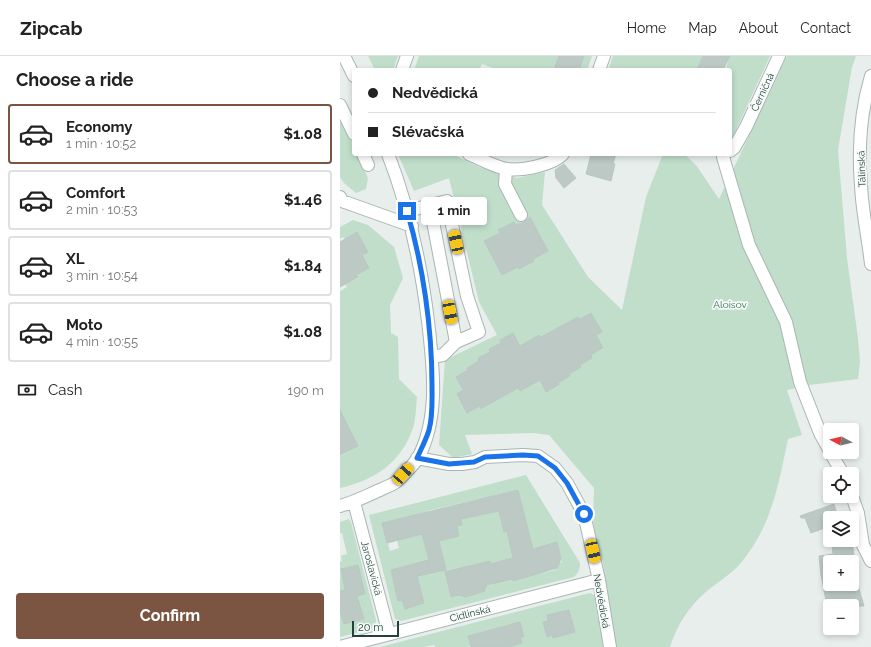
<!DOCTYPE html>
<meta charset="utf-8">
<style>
:root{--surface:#fff;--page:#f6f6f6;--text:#222;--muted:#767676;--line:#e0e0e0;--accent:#7c5542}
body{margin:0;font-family:Raleway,sans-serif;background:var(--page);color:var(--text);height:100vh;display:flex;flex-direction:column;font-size:15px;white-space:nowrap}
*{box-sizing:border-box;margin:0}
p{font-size:13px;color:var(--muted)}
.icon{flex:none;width:22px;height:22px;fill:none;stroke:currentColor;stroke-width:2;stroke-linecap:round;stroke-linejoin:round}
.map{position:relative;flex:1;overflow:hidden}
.sheet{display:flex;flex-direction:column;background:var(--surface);width:340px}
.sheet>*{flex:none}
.guide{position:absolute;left:12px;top:12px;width:380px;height:88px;border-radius:4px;box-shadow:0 2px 6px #0003;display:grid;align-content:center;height:88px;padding:0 16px;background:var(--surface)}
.needle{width:26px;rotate:277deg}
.buttons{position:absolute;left:483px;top:367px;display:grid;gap:8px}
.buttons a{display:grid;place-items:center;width:36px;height:36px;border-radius:4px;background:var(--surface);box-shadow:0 2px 6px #0003;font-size:20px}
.scale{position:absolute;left:12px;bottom:10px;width:47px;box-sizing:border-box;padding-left:4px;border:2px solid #26403b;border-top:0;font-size:11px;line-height:14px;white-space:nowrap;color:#26403b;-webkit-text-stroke:3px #f7fbf9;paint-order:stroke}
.end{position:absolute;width:18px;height:18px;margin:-9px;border:5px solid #1a73e8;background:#fff;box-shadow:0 0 0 2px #fff}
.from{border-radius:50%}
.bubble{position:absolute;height:28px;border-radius:4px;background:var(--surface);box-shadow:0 2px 6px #0003;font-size:13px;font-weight:700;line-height:28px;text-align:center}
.car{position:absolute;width:12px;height:24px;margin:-12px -6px;border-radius:5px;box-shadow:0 0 3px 1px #0007;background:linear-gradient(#f5c518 24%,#345 0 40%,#f5c518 0 76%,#345 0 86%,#f5c518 0)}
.guide b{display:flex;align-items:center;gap:14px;height:38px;font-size:15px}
.guide b+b{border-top:1px solid var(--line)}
.guide i{width:10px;height:10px;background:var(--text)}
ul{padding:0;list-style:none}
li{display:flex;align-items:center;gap:12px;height:60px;margin:0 8px 6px;padding:0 8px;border:2px solid var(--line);border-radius:4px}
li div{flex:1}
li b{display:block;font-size:15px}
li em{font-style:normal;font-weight:700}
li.on{border-color:var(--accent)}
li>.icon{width:36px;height:36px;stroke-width:1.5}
h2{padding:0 16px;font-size:18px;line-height:48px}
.pay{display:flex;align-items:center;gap:10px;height:44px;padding:0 16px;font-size:15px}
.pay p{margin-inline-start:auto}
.primary-button{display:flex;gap:8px;margin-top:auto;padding:8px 16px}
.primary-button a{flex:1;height:46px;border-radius:4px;background:var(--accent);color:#fff;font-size:16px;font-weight:700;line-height:46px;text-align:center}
header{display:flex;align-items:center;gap:24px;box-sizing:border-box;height:56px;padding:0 20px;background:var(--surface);border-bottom:1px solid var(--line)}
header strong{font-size:19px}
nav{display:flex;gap:22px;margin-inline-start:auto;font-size:14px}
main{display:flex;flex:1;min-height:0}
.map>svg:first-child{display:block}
.green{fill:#c1decb;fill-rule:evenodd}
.building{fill:#bcc9c5;stroke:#b9c8c3;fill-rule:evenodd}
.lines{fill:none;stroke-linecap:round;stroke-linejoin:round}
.minor-casing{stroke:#a9b6b3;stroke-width:14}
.minor{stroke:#fff;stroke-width:12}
.route{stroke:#1a73e8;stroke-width:5}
.labels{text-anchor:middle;stroke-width:3.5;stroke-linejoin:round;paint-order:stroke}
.street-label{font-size:10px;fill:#26403b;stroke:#f7fbf9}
.park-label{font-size:10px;fill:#337452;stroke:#f7fbf9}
</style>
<header>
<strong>Zipcab</strong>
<nav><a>Home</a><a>Map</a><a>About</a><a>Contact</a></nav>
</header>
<main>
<section class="sheet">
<h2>Choose a ride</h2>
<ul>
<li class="on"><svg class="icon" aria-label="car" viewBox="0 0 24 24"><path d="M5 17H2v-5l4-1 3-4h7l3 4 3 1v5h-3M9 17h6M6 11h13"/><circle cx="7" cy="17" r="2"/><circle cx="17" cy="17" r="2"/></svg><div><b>Economy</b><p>1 min · 10:52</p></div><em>$1.08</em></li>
<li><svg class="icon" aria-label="car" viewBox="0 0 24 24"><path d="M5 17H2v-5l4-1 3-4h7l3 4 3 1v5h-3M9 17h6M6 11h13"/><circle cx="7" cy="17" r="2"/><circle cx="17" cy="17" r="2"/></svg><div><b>Comfort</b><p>2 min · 10:53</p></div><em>$1.46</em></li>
<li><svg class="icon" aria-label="car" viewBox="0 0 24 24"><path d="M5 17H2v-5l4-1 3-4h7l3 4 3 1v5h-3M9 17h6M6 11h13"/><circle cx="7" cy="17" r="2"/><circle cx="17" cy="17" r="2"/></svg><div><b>XL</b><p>3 min · 10:54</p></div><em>$1.84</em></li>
<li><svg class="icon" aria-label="car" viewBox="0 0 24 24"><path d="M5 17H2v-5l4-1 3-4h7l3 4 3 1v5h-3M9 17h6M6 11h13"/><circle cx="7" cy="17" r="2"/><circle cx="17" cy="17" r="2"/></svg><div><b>Moto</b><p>4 min · 10:55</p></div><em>$1.08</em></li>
</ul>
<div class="pay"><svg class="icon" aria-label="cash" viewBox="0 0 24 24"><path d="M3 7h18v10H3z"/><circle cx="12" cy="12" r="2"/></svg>Cash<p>190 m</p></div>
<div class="primary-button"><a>Confirm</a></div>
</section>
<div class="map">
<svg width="531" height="591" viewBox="0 0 531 591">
<rect width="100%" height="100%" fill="#e7eeec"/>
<path class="green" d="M28 0H58L53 14H35Z
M79 0H219L243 3 244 0H252L247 14H158L142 8 139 14H74Z
M273 0H363L357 14H268Z
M388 0H430L390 87V14L386 13 389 1Z
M447 0H516L512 11 498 94 507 202 518 282 520 306 518 323 469 329 447 334 462 379 448 383C443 406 439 430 431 452 425 472 413 492 400 508 390 519 378 526 367 535 349 550 337 569 330 591H275L262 501 257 487 253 465 254 432 209 379 193 377 125 379 132 398 113 402 99 389 105 304 157 279 139 246 109 122 74 135 58 98H112L139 111 177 122 205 116 202 149 248 221 282 254 306 141 323 98H344L356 109 379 143ZM190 161 208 195 193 203 194 205 179 213 177 211 162 219 144 185 160 177 158 175 174 167 175 169ZM251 257 262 276 256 279 263 293 251 299 252 302 240 309 241 311 229 318 230 320 218 327 219 330 206 336 194 314 180 335 178 332 142 353 140 350 128 357 117 338 123 334 116 321 128 314 127 312 139 305 138 302 150 296 149 293 161 287 160 284 173 278 186 300 187 286 199 279 201 281 238 261 240 263Z
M0 62 14 90V98H17L28 122 26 133 16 137 4 127 0 121Z
M13 164 28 169 54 191 63 222 50 249 51 277 58 281 59 323 77 341C76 351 76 362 73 372 61 407 35 424 0 432V400L18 390 0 354V235L7 231 5 228 18 222 16 219 29 212 22 199 28 196 17 176 5 183 3 181 0 183V171Z
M186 419 240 507C240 513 239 516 234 521L61 565 55 563 29 459ZM178 434 187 471 164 476 155 439ZM139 443 142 458 120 462 117 470 119 480 96 486 87 455ZM67 461 57 484 59 492 50 495 42 467ZM217 487 222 506 218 507 217 512 215 514 173 524 168 504 192 493ZM150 505 148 514 152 528 146 529V532H144L145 535 125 541 122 538 111 541 105 518 119 515 136 516 135 509ZM74 508 76 517 53 523 51 514ZM79 529 84 547 65 553 62 544Z
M9 463 11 466 36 564 35 571 31 573 0 581V554L4 568 24 563 0 544 25 538 23 530 0 535V506L2 505 1 500 7 498 2 477H0V466Z
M250 537 254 539 257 542 264 591H169L182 587 180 581 184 580 180 566 128 580 131 590 127 591H95L94 589 84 591H40ZM229 554 235 576 213 582 212 579 207 581 203 566 208 565 207 559Z"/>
<path class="building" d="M219 0H244L239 14H214Z
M363 0H390L383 14H357Z
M251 98H276L273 108H275L271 125 246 118Z
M224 108 236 122 224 132 216 122 215 114Z
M190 161 208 195 193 203 194 205 179 213 178 211 162 219 144 185 160 177 158 174 174 166 175 169 184 166Z
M17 176 28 196 22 199 29 212 16 219 18 221 0 231V186Z
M251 257 262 276 256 279 263 292 251 299 252 302 240 309 241 311 229 318 230 320 218 327 219 329 206 336 200 324 180 335 178 332 141 353 140 350 127 357 117 338 123 334 116 321 128 314 127 312 139 305 138 302 150 296 149 293 161 287 160 284 173 277 180 290 199 279 201 281 238 261 240 263Z
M0 354 18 390 0 399Z
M178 434 193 493 217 486 221 503 217 512 173 525V523L146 529V532H144L145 535 129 540 125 541 119 539 111 541 105 516 150 505 151 508 173 502 167 475 164 476 159 455 121 463 122 469 117 470 119 480 99 485 106 514 77 520 84 547 65 553 62 544 58 545 51 514 89 504 82 478 47 487 42 467Z
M494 448 498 462H490V470L471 477 465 462H461L460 460Z
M512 485 515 508H512L524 550H487L481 519 479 500 493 498 492 487ZM490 506H512V528H490Z
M18 509 25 538 17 540 24 563 4 568 0 554V535L5 534 1 513Z
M229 554 235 576 213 582 212 579 207 581 203 566 208 565 207 559Z
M180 566 184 581H180L182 587 169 591H131L128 580Z"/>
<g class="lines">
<defs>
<path id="minor" d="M4 0 14 20
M62 14 67 0
M259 14 264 0
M531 20C521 54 518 93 521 129 522 155 528 181 531 208
M0 49 14 78
M390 95 394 92 406 71 439 0
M23 98 28 109
M129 98C138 102 157 112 167 113 182 115 213 109 223 98
M383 101 409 189 446 266 460 326 480 377 490 395
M166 113 165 128 181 159
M0 141 2 145 72 170
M90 150 116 286
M67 155 107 145 127 240 139 276 116 286 103 299 92 301
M490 396 503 418
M77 402 109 408H122L135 406 145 401 183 399 198 400 215 412 227 427 244 458 259 524 270 591
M512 440 518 457 523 489 531 505
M14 446 49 578
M0 450C15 446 28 439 42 433 46 431 52 429 56 426 61 422 74 408 78 402 100 361 93 309 88 265 81 208 69 152 48 98
M0 591 259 524"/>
</defs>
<use href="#minor" class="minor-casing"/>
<use href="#minor" class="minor"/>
</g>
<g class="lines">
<path class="route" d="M67 155C83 209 92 272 92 329 92 343 93 360 89 374 86 384 81 393 77 402L109 408 134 406 145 401 183 399 198 400 215 412 227 427 244 458"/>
</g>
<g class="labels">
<g class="street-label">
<text transform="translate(422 36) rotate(-65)" y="4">Černičná</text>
<text transform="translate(521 113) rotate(-92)" y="4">Tálínská</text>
<text transform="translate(32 512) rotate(75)" y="4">Jaroslavická</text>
<text transform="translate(262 545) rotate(80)" y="4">Nedvědická</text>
<text transform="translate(130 557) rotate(-14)" y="4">Cidlinská</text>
</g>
<g class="park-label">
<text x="390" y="252">Aloisov</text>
</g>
</g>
</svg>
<div class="buttons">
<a><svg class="needle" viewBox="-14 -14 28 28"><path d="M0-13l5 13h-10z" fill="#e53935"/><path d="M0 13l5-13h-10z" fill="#767676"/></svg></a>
<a><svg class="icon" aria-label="locate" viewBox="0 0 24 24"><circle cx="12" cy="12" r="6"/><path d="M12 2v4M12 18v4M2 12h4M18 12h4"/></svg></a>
<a><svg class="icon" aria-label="layers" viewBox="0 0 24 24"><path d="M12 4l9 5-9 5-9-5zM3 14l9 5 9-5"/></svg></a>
<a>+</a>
<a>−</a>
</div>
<div class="scale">20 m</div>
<i class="end from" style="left:244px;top:458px"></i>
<i class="end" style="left:67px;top:155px"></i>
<div class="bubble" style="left:81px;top:141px;width:66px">1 min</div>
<i class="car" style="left:116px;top:186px;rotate:348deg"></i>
<i class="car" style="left:110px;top:256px;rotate:169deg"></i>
<i class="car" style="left:63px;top:418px;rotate:42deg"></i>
<i class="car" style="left:253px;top:495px;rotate:167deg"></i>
<div class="guide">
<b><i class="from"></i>Nedvědická</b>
<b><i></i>Slévačská</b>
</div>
</div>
</main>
